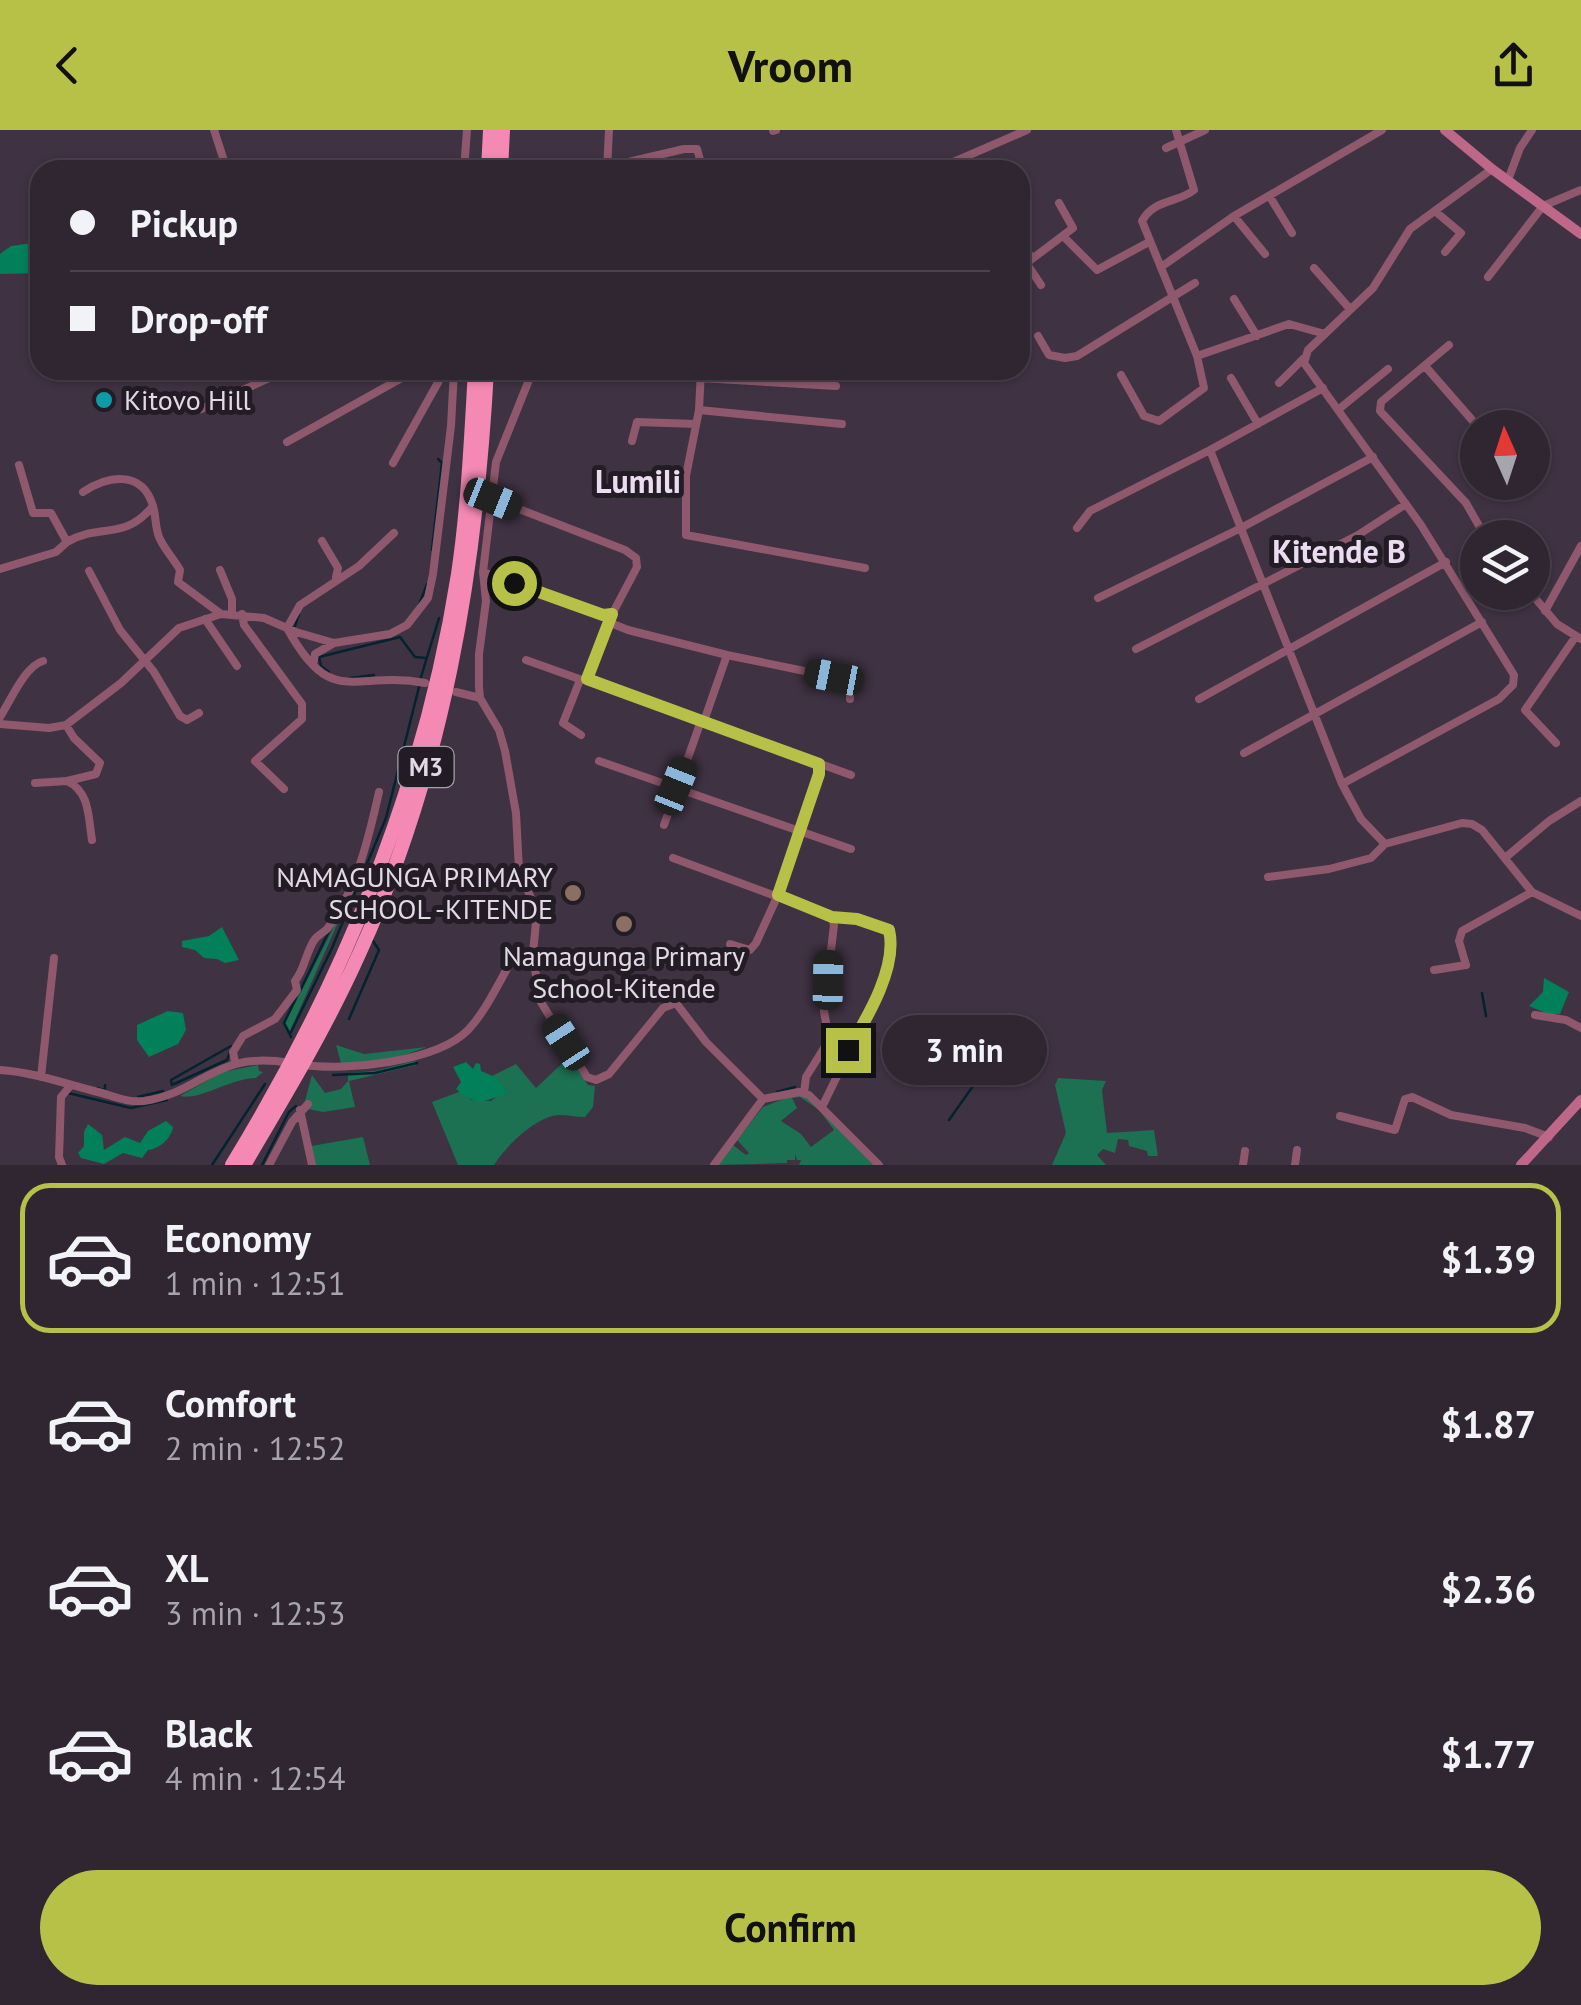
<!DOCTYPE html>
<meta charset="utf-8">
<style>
:root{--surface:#2f2632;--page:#372e3a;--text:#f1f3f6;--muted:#a7a5ac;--line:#4a434d;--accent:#b8c147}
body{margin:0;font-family:"PT Sans",sans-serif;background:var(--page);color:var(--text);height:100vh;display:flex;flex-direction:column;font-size:38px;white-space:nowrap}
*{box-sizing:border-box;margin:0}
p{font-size:32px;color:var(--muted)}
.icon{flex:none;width:55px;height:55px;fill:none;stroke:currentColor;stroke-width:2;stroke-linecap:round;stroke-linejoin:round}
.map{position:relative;height:1035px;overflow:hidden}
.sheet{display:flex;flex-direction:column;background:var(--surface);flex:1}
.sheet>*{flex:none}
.hud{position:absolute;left:30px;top:30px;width:1000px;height:220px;border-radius:30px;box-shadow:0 2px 8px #0004,0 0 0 2px var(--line);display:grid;align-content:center;height:220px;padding:0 40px;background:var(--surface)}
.needle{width:65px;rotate:357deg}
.fabs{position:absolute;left:1460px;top:280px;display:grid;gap:20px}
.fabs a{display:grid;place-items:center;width:90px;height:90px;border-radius:50%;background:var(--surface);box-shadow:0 2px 8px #0004,0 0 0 2px var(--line);font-size:50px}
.end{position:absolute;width:45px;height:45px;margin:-22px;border:12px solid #b8c147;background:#111;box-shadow:0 0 0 5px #111}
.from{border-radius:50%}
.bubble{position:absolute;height:70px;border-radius:35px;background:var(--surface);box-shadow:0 2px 8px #0004,0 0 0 2px var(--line);font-size:32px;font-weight:800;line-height:70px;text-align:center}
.car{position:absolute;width:30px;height:60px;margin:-30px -15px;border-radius:12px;box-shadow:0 0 8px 2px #0007;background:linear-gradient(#222 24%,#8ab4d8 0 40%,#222 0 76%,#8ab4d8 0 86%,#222 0)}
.hud b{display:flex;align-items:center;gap:35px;height:95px;font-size:38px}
.hud b+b{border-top:2px solid var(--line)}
.hud i{width:25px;height:25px;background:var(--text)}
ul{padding:18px 0 0;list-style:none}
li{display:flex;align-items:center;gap:30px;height:150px;margin:0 20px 15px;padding:0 20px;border:5px solid transparent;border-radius:30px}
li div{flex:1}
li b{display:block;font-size:38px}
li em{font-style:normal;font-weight:800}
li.current{border-color:var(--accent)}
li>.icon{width:90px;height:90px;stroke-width:1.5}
.button{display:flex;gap:20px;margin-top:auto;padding:20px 40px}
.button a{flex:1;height:115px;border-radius:60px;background:var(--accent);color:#111;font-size:40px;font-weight:800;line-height:115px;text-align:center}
header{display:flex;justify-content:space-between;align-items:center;height:130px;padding:0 40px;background:var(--accent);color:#111;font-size:45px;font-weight:800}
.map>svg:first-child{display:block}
.green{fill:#1b7152;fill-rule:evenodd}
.forest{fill:#02805a}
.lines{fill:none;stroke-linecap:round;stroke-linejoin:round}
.stream{stroke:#022330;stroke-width:2.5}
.street{stroke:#8f586c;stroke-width:8}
.secondary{stroke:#be6789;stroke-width:10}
.highway{stroke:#f489b3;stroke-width:14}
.route{stroke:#b8c147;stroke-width:12}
.culture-dot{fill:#0f9aa8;stroke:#221c24;stroke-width:4}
.education-dot{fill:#8d6e63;stroke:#221c24;stroke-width:4}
.labels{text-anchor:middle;stroke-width:10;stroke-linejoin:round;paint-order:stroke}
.shield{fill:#221c24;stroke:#a8a0aa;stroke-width:2.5}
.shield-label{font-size:25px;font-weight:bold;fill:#e1d9e3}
.poi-label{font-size:28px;fill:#e1d9e3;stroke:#221c24;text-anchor:start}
.quarter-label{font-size:32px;font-weight:bold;fill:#ecdcf1;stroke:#221c24}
</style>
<header><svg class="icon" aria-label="back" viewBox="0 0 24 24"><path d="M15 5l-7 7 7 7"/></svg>Vroom<svg class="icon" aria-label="share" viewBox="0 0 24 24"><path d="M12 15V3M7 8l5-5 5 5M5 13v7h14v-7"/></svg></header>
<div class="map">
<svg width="1581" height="1035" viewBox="0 0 1581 1035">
<rect width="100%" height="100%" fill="#3f3243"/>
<path class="green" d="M352 761 290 901 285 893Z
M336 915 364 924 427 917 396 928 345 934 341 933Z
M570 926 588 955 595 956 593 977 585 987C576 987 568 985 560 985 537 985 505 1017 494 1035H458L432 972 464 960 471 970 491 971 506 960 492 946 516 934 536 958Z
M415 931 416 935 349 951 355 977 323 982 303 978 312 945 325 963 341 959 348 951V943L375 941Z
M258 935 259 941 263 942 256 948C231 948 200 971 180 966L222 942Z
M1058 948 1106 951 1102 960 1107 1003 1154 1000 1158 1026H1148L1147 1021 1129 1016 1128 1010 1118 1009 1115 1023 1103 1019 1097 1025 1106 1035H1052L1066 1003 1055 955Z
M796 964 811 969 875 1035H799L801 1030H797L795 1024V1030H787V1033L717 1035 733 1015 746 1025 749 1023 737 1010 763 977ZM800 967 819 980 834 1000 811 1017 801 1004 781 991 797 978 792 968Z
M363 1007 370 1035H314L311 1016Z"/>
<path class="forest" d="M40 112V143L0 144V124L11 116Z
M222 797 239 830 225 833 217 829 204 828 195 820 182 817V811L209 806Z
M1544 848 1569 862 1560 884H1548L1529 876 1543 862Z
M168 881 183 883 186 900 178 914 149 927 137 910V895Z
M466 932 473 939 476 933 480 934 481 941 495 947 506 960V964C482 971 479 978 456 959L461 952 453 937Z
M166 991 173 997C172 1008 159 1019 148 1020L142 1028 123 1023 104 1034 81 1028 78 1023 84 1016V1002L88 994 102 1005 104 1020 125 1007 140 1013 148 1001Z"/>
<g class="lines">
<path class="stream" d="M432 420 442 333 438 329
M419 475 427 454
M294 499 299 484
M329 542 321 536 319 527 400 507 415 527 425 528
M421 547 439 488
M350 548 374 545
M300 861 329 801
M1482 863 1486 886
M349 889 379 820 373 811
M290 904 332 818 386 688 419 557
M291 907 284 893 296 868
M333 945 375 943 417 933
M174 954 227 930 230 922
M172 955 171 950 231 916
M97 958 105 960V955
M777 962 795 957
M68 963 131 978 167 970
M138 967 163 961
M949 990 978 949 988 927 995 924
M212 1035 265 954
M262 1035 289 982 296 976"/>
<path class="street" d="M214 0 227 40
M1176 0 1194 60C1178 73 1154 69 1142 91L1197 226 1289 194 1325 204
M773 1 776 0
M1166 18 1205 0
M607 37 684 19H697L703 40
M464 40 467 0
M607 40 609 0
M935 40 1027 0
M1508 50 1520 18 1532 0
M1270 67 1292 103
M1436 82 1461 103 1445 122
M1234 86 1265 124
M1064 107 1097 140 1149 112
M1020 108 1032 129
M1027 134 1041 155
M1161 137 1234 86 1382 0
M1020 138 1073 98 1059 73
M1314 138 1350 179
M1488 147 1543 76 1581 60
M1234 169 1257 206
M1038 206 1049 225 1065 228 1077 226 1195 153
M1449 215 1381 272 1380 281 1466 373 1486 408
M1425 236 1479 298
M701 240 699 280 686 346V405L865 438
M1121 245 1144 286 1159 291 1204 258 1197 226
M700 248 836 256
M1231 248 1258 294
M1279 253 1304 228
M1323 258 1210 320 1342 654 1361 689 1385 714
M201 279 287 240
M1339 279 1388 239
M699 280 842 294
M632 311 637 292 696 294
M287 312 416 240
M393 333 445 240
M83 362C107 346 142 339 153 376 156 386 155 397 159 407 164 419 174 429 180 440L178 452 221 484
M493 369 625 420 636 428 637 437 608 492 587 549 851 645
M1077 398 1090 381 1210 320
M394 403 359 436 300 475 287 498C332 580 352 540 425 553
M322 411 338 438 336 447
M67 412C102 392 123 412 153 376
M0 439 56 422 67 412 51 383H33L19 335
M220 440 232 469V484
M89 441 120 500 154 542 180 586 187 590 199 583
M483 442 603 485 612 484
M1530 462 1557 494 1581 509
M1098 468 1241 398 1373 327
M1545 481 1581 416
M242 484 244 495 302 574V589L255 631 284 659
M205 489 237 536
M608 492 628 500 727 525 843 549 850 554V569
M1136 519 1358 405 1406 374
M526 530 582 550
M313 535 315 524 334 513
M580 550 563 593 581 605
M456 562 480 568
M1199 569 1446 432
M0 587C11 570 25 536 43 531
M704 591 727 525
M0 594 49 598 66 595 121 553 179 498 221 484 264 488 296 502 334 513 390 504 407 495 428 468 433 444 451 296 454 240
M1556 613 1525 580 1576 506
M1244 623 1482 492
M599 631 851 719
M67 651C90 662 88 686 92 710
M35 653 67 651 96 644 100 633 74 608 66 595
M1342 654 1499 569 1513 555 1514 545 1421 395 1304 233 1308 220 1373 158 1410 99 1492 39
M664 695 701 591
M673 728 832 787 834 795 824 881 829 910 806 947 804 963
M1505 728 1549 691 1581 671
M1268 747 1329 739 1371 728 1385 714 1462 693 1472 694 1482 700 1532 762 1581 786
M730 814 750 820 756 813 778 765 819 644V634
M533 823 537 782 519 740 516 683 505 621 499 600 480 568 479 557V524L486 471 483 442 496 332 533 240
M1434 840 1466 835 1459 811 1462 801 1532 762
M1535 885 1566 890 1581 898
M235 932 233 922 243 906 275 889 297 860 295 851C305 839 306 821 315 809 318 805 323 803 327 799 356 762 369 707 379 662
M304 935C346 941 437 932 468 900 487 880 499 851 514 827L533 823 539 869 587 947 596 950 609 944 663 878 676 873 706 912 763 969
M0 940C33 942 66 954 98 962 113 966 128 973 144 971 204 962 214 920 290 933
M41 947 54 828
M763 969 799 962 809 965 879 1035
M822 977 888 842 892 820 889 800 857 789 832 787
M300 980 312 1035
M1340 986 1395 1000 1405 969 1412 967 1451 985 1525 998 1549 1007
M62 1035 59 1027 61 967 71 955
M269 1035 292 992 308 974
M714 1035 763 969
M1243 1035 1245 1021
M1295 1035 1297 1020"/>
<path class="secondary" d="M1445 0 1492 39 1581 104
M1521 1035 1581 970"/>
<path class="highway" d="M488 40 490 0
M501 40 503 0
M232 1035C343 853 425 655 458 444 468 377 471 308 475 240
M244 1035C285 966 327 896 360 822 444 637 476 441 487 240"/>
</g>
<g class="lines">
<path class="route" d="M514 453 603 485 612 484 587 549 819 634V644L778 765 832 787 857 789 889 800C898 837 867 888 848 920"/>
</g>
<circle class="culture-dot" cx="104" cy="270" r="10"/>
<g class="education-dot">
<circle cx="573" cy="763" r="10"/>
<circle cx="624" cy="794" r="10"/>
</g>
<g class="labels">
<rect class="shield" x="398.5" y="617" width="55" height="40" rx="8"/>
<g class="shield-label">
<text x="426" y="646">M3</text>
</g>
<g class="poi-label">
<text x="124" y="280">Kitovo Hill</text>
<text x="553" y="757" text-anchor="end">NAMAGUNGA PRIMARY<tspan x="553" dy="32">SCHOOL -KITENDE</tspan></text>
<text x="624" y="836" text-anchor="middle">Namagunga Primary<tspan x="624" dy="32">School-Kitende</tspan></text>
</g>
<g class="quarter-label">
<text x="638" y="363">Lumili</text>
<text x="1339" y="433">Kitende B</text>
</g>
</g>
</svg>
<div class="fabs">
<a><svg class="needle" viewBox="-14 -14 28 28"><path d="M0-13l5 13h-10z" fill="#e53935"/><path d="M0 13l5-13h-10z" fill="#a7a5ac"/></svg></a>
<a><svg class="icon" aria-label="layers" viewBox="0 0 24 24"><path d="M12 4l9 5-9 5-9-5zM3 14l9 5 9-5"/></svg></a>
</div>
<i class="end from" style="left:514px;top:453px"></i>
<i class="end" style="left:848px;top:920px"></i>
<div class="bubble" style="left:882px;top:885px;width:165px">3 min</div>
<i class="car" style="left:493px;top:369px;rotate:112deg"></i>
<i class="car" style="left:834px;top:547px;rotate:281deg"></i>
<i class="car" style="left:676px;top:656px;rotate:22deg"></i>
<i class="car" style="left:828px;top:850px;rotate:1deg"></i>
<i class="car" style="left:566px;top:912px;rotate:327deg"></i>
<div class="hud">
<b><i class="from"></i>Pickup</b>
<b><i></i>Drop-off</b>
</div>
</div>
<section class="sheet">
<ul>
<li class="current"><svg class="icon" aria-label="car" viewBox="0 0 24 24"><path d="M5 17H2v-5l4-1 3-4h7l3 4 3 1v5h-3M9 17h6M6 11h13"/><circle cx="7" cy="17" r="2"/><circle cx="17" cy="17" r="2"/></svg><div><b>Economy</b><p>1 min · 12:51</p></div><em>$1.39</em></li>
<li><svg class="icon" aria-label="car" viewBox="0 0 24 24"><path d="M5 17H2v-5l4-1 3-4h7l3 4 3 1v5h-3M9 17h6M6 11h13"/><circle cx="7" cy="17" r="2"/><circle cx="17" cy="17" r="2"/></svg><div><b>Comfort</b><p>2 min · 12:52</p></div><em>$1.87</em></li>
<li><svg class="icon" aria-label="car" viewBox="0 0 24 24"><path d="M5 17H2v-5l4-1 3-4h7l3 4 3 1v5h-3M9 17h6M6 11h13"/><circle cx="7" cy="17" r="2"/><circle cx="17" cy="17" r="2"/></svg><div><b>XL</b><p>3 min · 12:53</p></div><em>$2.36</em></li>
<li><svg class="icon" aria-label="car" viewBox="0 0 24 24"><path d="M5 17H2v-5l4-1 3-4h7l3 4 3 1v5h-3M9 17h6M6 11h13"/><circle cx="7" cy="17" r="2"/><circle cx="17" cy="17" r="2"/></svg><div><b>Black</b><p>4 min · 12:54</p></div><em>$1.77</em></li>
</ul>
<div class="button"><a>Confirm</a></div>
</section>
